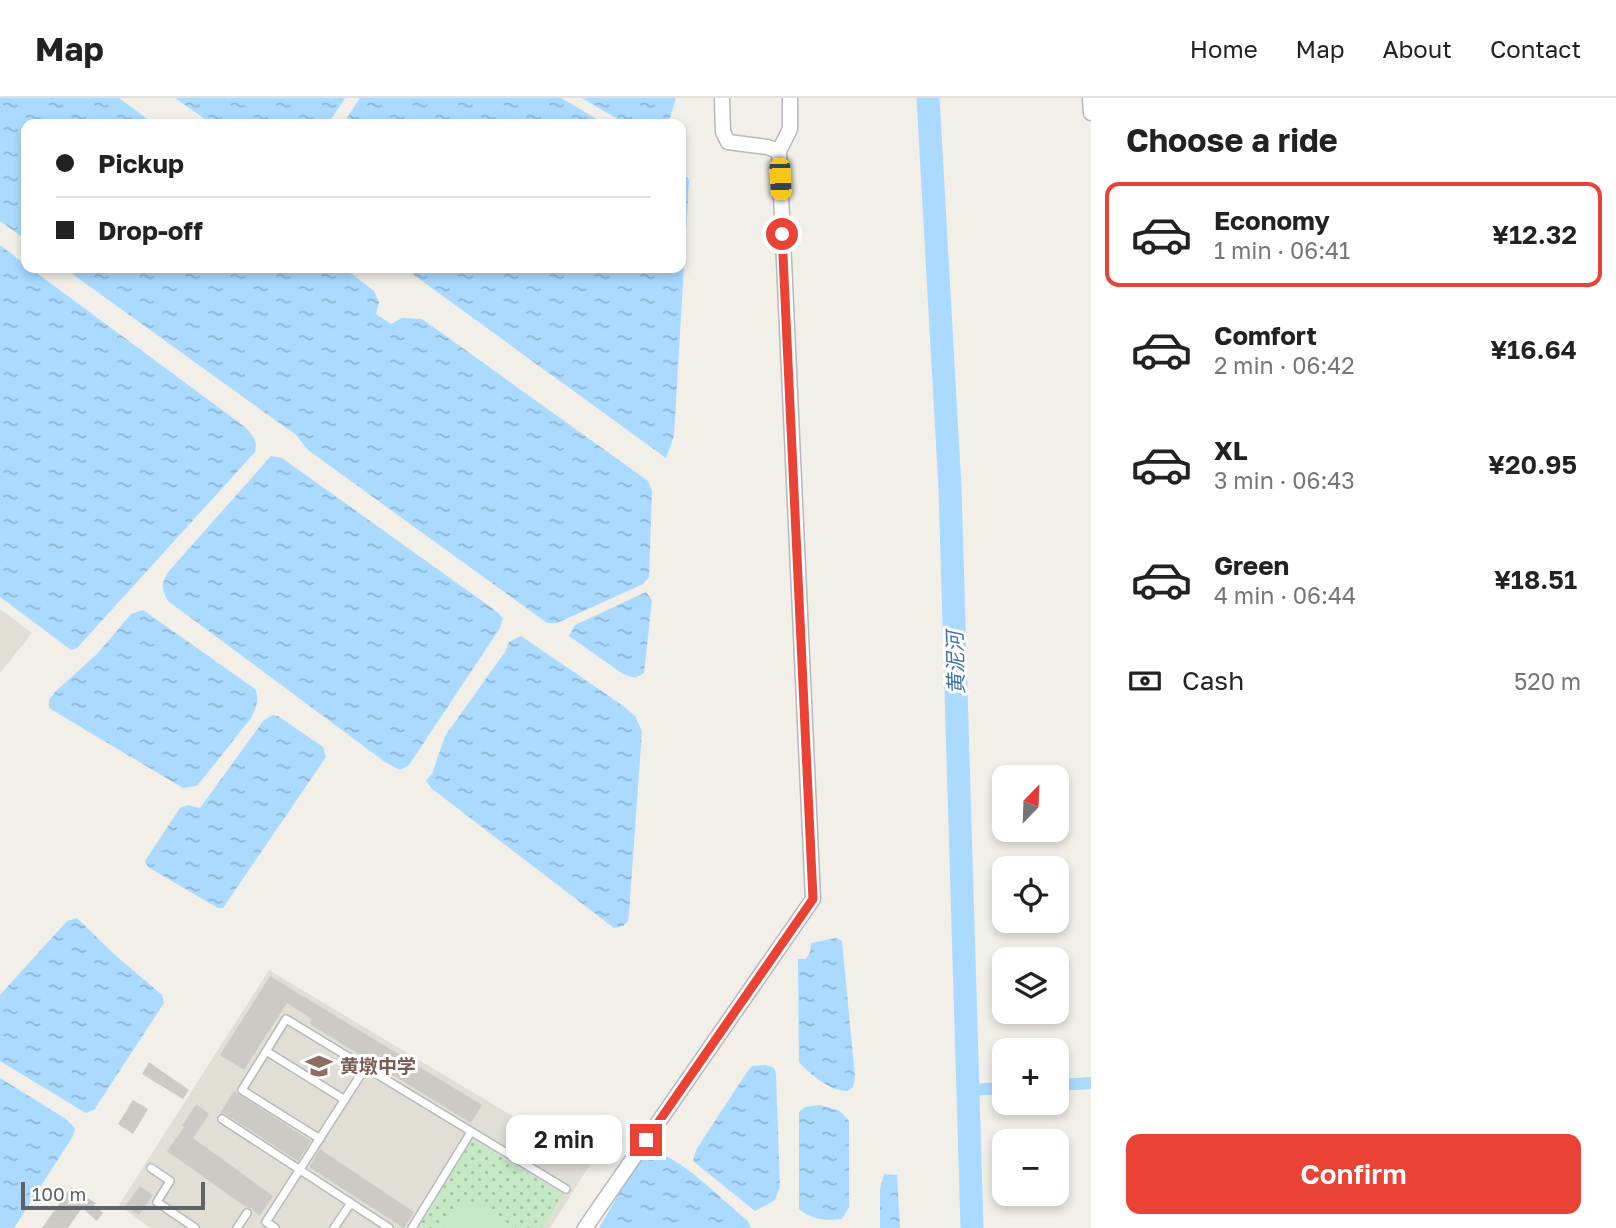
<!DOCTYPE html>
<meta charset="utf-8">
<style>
:root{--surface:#fff;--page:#f6f6f6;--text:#222;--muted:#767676;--line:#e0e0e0;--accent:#ea4335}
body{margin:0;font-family:"Golos Text","Noto Sans SC",sans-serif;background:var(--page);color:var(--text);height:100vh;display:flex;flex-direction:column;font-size:26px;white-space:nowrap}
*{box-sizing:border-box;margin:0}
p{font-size:23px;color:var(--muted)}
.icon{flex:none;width:38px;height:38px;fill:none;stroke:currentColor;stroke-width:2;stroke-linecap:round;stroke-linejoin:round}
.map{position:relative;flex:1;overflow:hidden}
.side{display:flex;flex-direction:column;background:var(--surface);width:525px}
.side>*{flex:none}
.top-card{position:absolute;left:21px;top:21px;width:665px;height:154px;border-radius:14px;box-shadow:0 4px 10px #0003;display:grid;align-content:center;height:154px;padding:0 35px;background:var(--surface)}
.needle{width:46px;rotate:23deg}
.buttons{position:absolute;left:992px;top:667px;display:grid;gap:14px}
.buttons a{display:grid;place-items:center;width:77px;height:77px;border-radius:14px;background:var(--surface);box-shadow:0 4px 10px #0003;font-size:35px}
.scale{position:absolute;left:21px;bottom:18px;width:184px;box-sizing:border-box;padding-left:7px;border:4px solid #5f6368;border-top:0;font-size:19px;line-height:24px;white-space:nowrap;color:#5f6368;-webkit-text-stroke:5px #fff;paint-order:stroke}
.end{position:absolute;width:32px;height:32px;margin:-16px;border:9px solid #ea4335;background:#fff;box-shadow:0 0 0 4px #fff}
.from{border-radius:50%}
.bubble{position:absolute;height:49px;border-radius:14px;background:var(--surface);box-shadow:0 4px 10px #0003;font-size:23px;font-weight:600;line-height:49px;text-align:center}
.car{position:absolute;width:21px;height:42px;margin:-21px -10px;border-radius:9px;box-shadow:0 0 5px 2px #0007;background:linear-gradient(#f5c518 24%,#345 0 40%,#f5c518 0 76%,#345 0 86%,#f5c518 0)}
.top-card b{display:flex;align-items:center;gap:24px;height:66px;font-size:26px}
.top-card b+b{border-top:2px solid var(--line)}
.top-card i{width:18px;height:18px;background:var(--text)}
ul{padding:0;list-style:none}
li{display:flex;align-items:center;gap:21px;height:105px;margin:0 14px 10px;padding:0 21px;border:4px solid transparent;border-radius:14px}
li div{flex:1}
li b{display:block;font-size:26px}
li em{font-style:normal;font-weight:600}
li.on{border-color:var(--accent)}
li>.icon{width:63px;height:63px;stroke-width:1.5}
h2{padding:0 35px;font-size:32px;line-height:84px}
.pay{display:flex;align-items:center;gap:18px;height:77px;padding:0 35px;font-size:26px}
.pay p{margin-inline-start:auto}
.primary-button{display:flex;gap:14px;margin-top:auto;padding:14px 35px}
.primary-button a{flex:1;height:80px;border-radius:14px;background:var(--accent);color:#fff;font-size:28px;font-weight:600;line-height:80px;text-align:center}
header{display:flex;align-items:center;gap:42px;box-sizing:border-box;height:98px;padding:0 35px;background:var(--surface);border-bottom:2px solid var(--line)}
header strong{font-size:33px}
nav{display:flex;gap:38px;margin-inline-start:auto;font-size:24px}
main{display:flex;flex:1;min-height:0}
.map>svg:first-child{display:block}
.education{fill:#e1ded6}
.grass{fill:url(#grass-dots)}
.garden{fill:#c5e8c5}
.water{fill:url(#water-ripples)}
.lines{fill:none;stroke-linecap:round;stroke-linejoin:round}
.canal{stroke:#aadaff;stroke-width:12}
.river{stroke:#aadaff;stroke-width:23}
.building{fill:#cccac5}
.service-casing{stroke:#b5b8bc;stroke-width:10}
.minor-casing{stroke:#b5b8bc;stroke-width:17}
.service{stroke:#fff;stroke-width:7}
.minor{stroke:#fff;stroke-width:14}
.route{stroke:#ea4335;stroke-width:9}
.labels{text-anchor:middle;stroke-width:6;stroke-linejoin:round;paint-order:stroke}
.education-label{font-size:19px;font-weight:bold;fill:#785e54;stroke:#fff;text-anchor:start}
.water-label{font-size:21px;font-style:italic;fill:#4174aa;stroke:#fff}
</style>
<header>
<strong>Map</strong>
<nav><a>Home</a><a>Map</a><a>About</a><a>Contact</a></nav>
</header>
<main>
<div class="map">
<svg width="1091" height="1130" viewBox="0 0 1091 1130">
<defs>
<pattern id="grass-dots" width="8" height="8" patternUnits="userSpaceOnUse" patternTransform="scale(1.75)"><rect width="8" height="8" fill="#c5e8c5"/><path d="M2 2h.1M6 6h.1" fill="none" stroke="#a3c0a4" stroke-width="1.8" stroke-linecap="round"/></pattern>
<pattern id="water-ripples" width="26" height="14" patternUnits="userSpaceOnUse" patternTransform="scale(1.75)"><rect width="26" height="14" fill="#aadaff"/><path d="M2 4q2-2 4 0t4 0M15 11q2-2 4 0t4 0" fill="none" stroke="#8eb4d2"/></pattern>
</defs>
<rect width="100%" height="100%" fill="#f1efe8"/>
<path class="education" d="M0 511 32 535 0 575Z
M269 872 591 1065 550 1130H150L119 1107Z"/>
<path class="grass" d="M472 1042 563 1096 542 1130H418Z"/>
<path class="garden" d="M463 1098 516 1130H443Z"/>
<path class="water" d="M0 0H119L154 26H26V142L0 123Z
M175 0H345L328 26H212Z
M360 0H561L605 26H343Z
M582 0H676L668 26H626Z
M681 73 689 82 674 338 666 360 404 170H681Z
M0 147 26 167V170H30L245 329C253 338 258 342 255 354L77 550 71 552 0 499Z
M64 170H344L374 193 379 204 376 216 391 226 402 220 422 221 648 383 652 393 649 479 643 486 557 525H547L308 352 296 337Z
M271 358 282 360 496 513 503 520 500 530 409 667 400 672 385 664 168 503C161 491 161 485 169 473Z
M646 494 652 502 644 575 635 580 623 576 569 538 575 527Z
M143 512 255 591C260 601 256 610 251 620L201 683 196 688 183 690 49 610V602L55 594 97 556 131 516Z
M521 538 622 607 635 618 642 633 629 815 628 823 623 828 614 830 431 690 426 682 432 676 445 638 505 554 509 544Z
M273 617 278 618 323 649 326 659 223 810H218L148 769 145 763 180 710 188 707 200 710 264 622Z
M77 820 114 856 162 897 164 905 94 1012 86 1015 0 963V897L67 823Z
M836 840 842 843 855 979 853 989 848 993C831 994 810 976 799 964L798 861H806L810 854 811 845Z
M766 967 774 970 776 975 780 1089 775 1102 755 1113 693 1063 696 1052 747 974 752 968Z
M0 980 66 1021 75 1030 73 1038 14 1130H0Z
M820 1007 840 1013 849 1023V1109L842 1121C826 1123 812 1122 799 1111V1014L805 1009Z
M645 1051C680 1056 720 1101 748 1123L751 1130H599Z
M884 1076 897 1077 900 1130H880V1091Z"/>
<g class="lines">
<path class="canal" d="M1057 987 1091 985
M968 992 1004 990"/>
<path class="river" d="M928 0 950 390 972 1130"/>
</g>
<path class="building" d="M270 878 482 1007 471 1025 310 926 312 921 287 905 244 972 220 957Z
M149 964 189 992 183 1001 142 976Z
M234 993 311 1043 298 1063 225 1016 220 1015Z
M133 1002 148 1011 133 1036 118 1026Z
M196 1006 209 1016 193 1040 273 1098 259 1118 251 1110 246 1109 167 1053 184 1029 182 1028Z
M320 1051 414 1114 404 1130 309 1069Z
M140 1088 153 1097 139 1117 125 1108Z
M71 1089 97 1106H93L103 1115 97 1123 82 1110 68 1130H42Z"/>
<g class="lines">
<defs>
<path id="service" d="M266 953 345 1002
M222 1021 389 1130
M320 1041 242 992 286 921 566 1091
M151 1070 170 1083 157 1104 195 1130
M237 1130 247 1115
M275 1130 266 1124 365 970
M334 1130 351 1105
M412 1130 471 1034"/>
<path id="minor" d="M1090 0 1091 15
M779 53 790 31V0
M585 1130 813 801 779 53 767 49 728 44 723 34 722 0"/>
</defs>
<use href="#service" class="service-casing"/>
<use href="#minor" class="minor-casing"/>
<use href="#service" class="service"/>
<use href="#minor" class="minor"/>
</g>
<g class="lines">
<path class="route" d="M646 1042 813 801 782 136"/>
</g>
<defs>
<symbol id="school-bare" viewBox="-9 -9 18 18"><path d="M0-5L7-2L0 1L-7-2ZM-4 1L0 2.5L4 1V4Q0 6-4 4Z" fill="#8d6e63" stroke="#fff" stroke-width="2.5" paint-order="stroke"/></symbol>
</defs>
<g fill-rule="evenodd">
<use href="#school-bare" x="300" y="949" width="38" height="38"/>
</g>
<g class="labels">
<g class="education-label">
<text x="340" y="975">黄墩中学</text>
</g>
<g class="water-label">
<text transform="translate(956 565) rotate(-92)" y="7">黄泥河</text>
</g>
</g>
</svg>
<div class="buttons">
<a><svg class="needle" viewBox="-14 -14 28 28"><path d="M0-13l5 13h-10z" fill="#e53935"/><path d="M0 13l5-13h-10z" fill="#767676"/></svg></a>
<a><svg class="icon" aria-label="locate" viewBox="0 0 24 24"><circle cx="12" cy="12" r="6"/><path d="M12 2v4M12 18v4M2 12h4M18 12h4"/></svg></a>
<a><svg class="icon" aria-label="layers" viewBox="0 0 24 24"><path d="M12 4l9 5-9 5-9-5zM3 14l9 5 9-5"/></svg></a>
<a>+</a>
<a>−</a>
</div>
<div class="scale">100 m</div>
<i class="end from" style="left:782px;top:136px"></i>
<i class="end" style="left:646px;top:1042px"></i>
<div class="bubble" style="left:506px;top:1017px;width:116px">2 min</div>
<i class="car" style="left:780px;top:81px;rotate:177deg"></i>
<div class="top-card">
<b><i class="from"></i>Pickup</b>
<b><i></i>Drop-off</b>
</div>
</div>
<section class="side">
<h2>Choose a ride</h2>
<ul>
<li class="on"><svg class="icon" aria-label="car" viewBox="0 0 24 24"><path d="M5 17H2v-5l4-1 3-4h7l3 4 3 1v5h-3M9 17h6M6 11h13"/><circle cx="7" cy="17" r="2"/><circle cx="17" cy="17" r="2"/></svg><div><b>Economy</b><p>1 min · 06:41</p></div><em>¥12.32</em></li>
<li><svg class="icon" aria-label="car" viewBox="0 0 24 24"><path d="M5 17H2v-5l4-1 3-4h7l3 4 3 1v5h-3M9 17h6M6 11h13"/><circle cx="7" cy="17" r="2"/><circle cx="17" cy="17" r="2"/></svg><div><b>Comfort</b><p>2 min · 06:42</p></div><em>¥16.64</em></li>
<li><svg class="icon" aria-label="car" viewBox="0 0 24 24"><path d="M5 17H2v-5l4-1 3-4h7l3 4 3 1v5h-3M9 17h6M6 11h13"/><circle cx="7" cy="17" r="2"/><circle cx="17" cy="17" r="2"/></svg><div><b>XL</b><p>3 min · 06:43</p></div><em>¥20.95</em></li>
<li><svg class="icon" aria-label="car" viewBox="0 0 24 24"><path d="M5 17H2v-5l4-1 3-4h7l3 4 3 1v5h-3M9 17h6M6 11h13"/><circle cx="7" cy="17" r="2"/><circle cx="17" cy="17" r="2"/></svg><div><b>Green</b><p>4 min · 06:44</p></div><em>¥18.51</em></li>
</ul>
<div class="pay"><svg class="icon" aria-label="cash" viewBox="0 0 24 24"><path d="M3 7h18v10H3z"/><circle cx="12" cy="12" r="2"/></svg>Cash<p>520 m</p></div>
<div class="primary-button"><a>Confirm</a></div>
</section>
</main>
